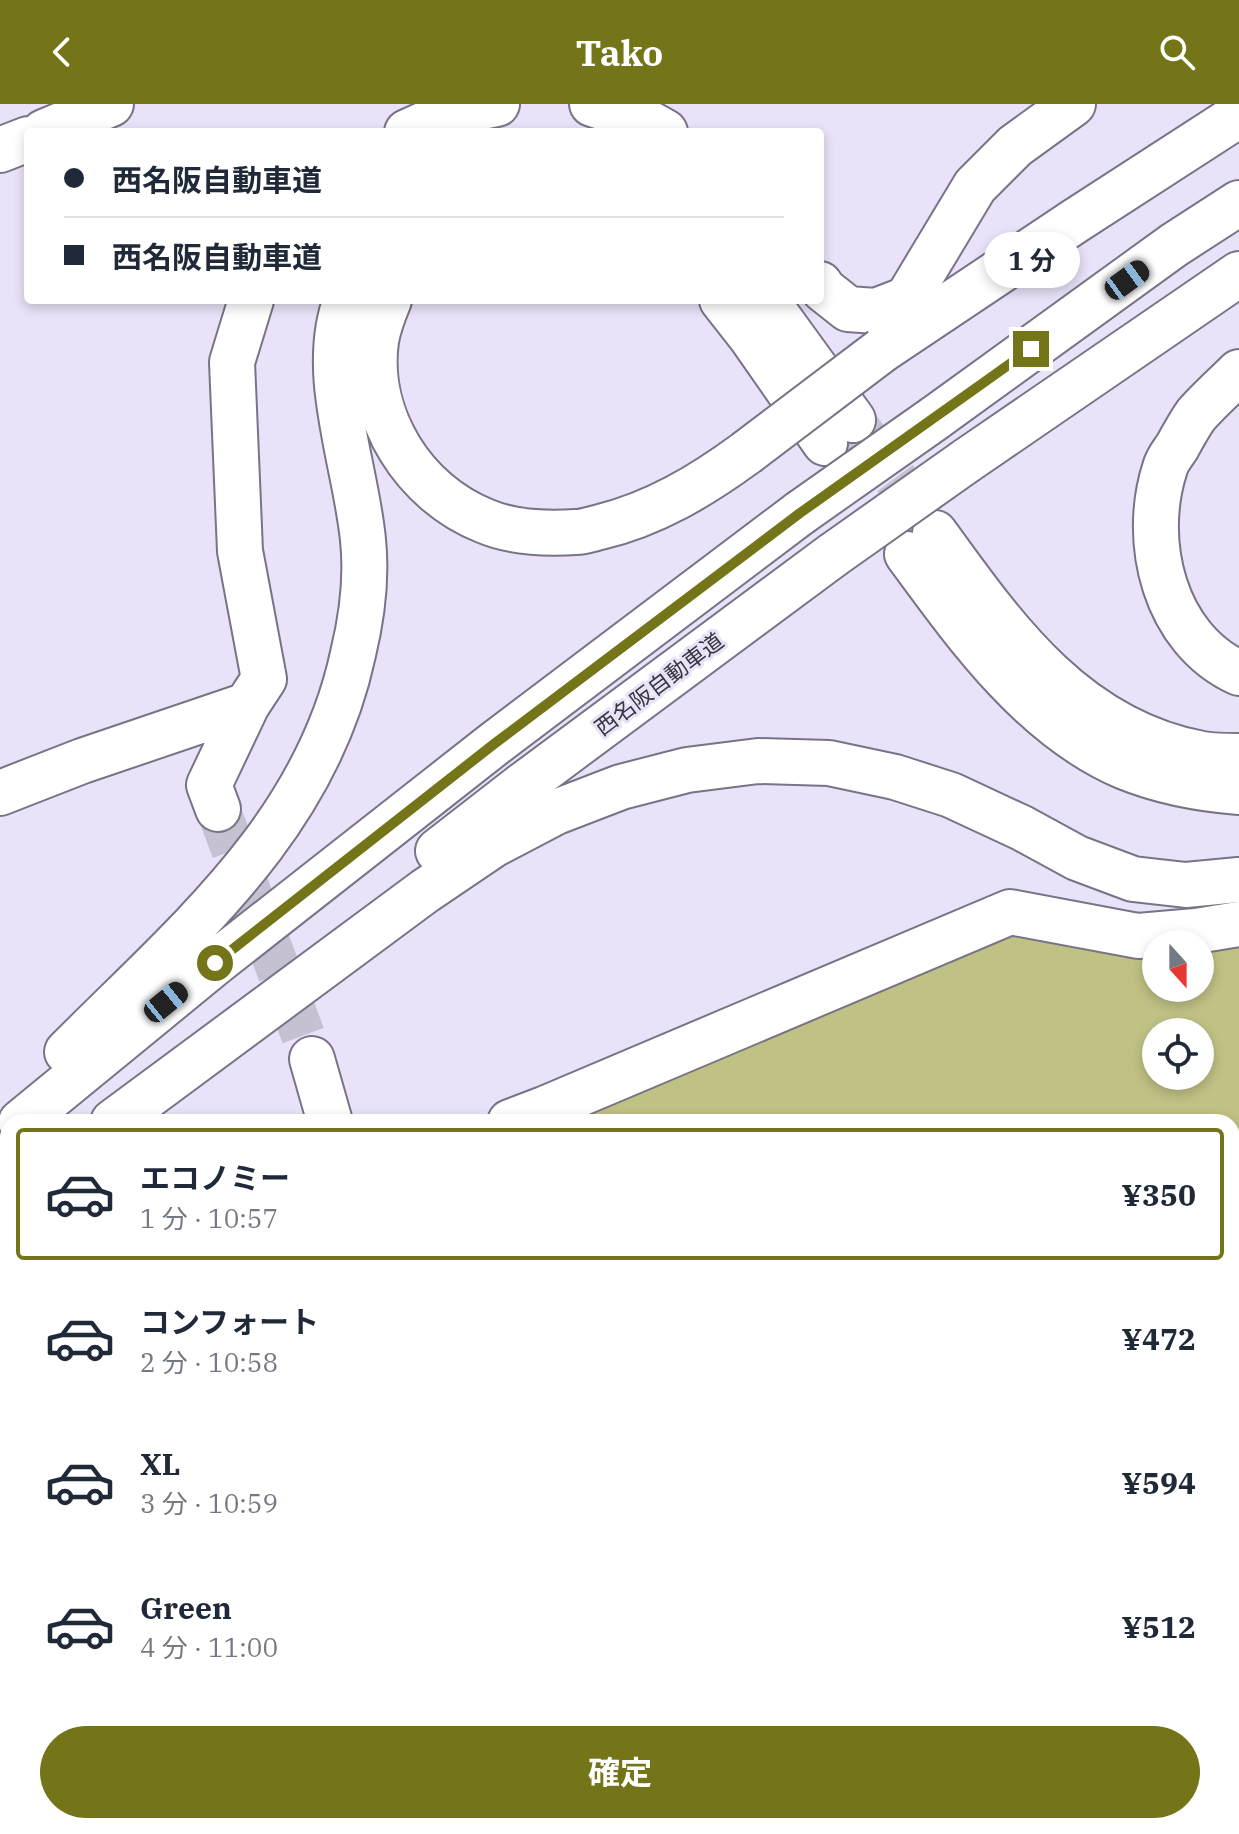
<!DOCTYPE html>
<html lang="ja">
<meta charset="utf-8">
<style>
:root{--surface:#fff;--page:#f2f2f3;--text:#1f2937;--muted:#747a83;--line:#e0e1e3;--accent:#747419}
body{margin:0;font-family:"IBM Plex Serif","Noto Sans JP",serif;background:var(--page);color:var(--text);height:100vh;display:flex;flex-direction:column;font-size:30px;white-space:nowrap}
*{box-sizing:border-box;margin:0}
p{font-size:26px;color:var(--muted)}
.icon{flex:none;width:44px;height:44px;fill:none;stroke:currentColor;stroke-width:2;stroke-linecap:round;stroke-linejoin:round}
.map{position:relative;flex:1;overflow:hidden}
.details{position:absolute;left:0px;top:1010px;width:1240px;height:720px;display:flex;flex-direction:column;background:var(--surface);border-radius:24px 24px 0 0;box-shadow:0 4px 12px #0003}
.details>*{flex:none}
.banner{position:absolute;left:24px;top:24px;width:800px;height:176px;border-radius:8px;box-shadow:0 4px 12px #0003;display:grid;align-content:center;height:176px;padding:0 40px;background:var(--surface)}
.needle{width:52px;rotate:159deg}
.controls{position:absolute;left:1142px;top:826px;display:grid;gap:16px}
.controls a{display:grid;place-items:center;width:72px;height:72px;border-radius:50%;background:var(--surface);box-shadow:0 4px 12px #0003;font-size:40px}
.end{position:absolute;width:36px;height:36px;margin:-18px;border:10px solid #747419;background:#fff;box-shadow:0 0 0 4px #fff}
.from{border-radius:50%}
.bubble{position:absolute;height:56px;border-radius:28px;background:var(--surface);box-shadow:0 4px 12px #0003;font-size:26px;font-weight:700;line-height:56px;text-align:center}
.car{position:absolute;width:24px;height:48px;margin:-24px -12px;border-radius:10px;box-shadow:0 0 6px 2px #0007;background:linear-gradient(#222 24%,#8ab4d8 0 40%,#222 0 76%,#8ab4d8 0 86%,#222 0)}
.banner b{display:flex;align-items:center;gap:28px;height:76px;font-size:30px}
.banner b+b{border-top:2px solid var(--line)}
.banner i{width:20px;height:20px;background:var(--text)}
ul{padding:14px 0 0;list-style:none}
li{display:flex;align-items:center;gap:24px;height:132px;margin:0 16px 12px;padding:0 24px;border:4px solid transparent;border-radius:8px}
li div{flex:1}
li b{display:block;font-size:30px}
li em{font-style:normal;font-weight:700}
li.current{border-color:var(--accent)}
li>.icon{width:72px;height:72px;stroke-width:1.5}
.cta{display:flex;gap:16px;margin-top:auto;padding:16px 40px}
.cta a{flex:1;height:92px;border-radius:48px;background:var(--accent);color:#fff;font-size:32px;font-weight:700;line-height:92px;text-align:center}
header{display:flex;justify-content:space-between;align-items:center;height:104px;padding:0 40px;background:var(--accent);color:#fff;font-size:36px;font-weight:700}
.map>svg:first-child{display:block}
.green{fill:#c0c185;fill-rule:evenodd}
.lines{fill:none;stroke-linecap:round;stroke-linejoin:round}
.river{stroke:#989831;stroke-width:58}
.minor-tunnel{stroke:#c6c0d3;stroke-width:44;stroke-dasharray:44 22;stroke-linecap:butt}
.highway-tunnel{stroke:#c6c0d3;stroke-width:44;stroke-dasharray:44 22;stroke-linecap:butt}
.minor-casing{stroke:#797386;stroke-width:48}
.highway-casing{stroke:#797386;stroke-width:48}
.minor{stroke:#fff;stroke-width:44}
.highway{stroke:#fff;stroke-width:44}
.highway-bridge-casing{stroke:#797386;stroke-width:48;stroke-linecap:butt}
.highway-bridge{stroke:#fff;stroke-width:44}
.route{stroke:#747419;stroke-width:10}
.labels{text-anchor:middle;stroke-width:6;stroke-linejoin:round;paint-order:stroke}
.street-label{font-size:22px;fill:#38363e;stroke:#e9e2f8}
</style>
<header><svg class="icon" aria-label="back" viewBox="0 0 24 24"><path d="M15 5l-7 7 7 7"/></svg>Tako<svg class="icon" aria-label="search" viewBox="0 0 24 24"><circle cx="10" cy="10" r="6"/><path d="M15 15l6 6"/></svg></header>
<div class="map">
<svg width="1239" height="1730" viewBox="0 0 1239 1730">
<rect width="100%" height="100%" fill="#e9e2f8"/>
<path class="green" d="M1021 822 1156 848V884H1200V847L1239 838V1303L1232 1306V1018H560L705 962ZM1156 928H1200V972H1156Z
M8 1252V1669L0 1649V1255Z
M28 1722H116L95 1730H32Z"/>
<g class="lines">
<path class="river" d="M1232 1339 1239 1336
M198 1730 217 1722"/>
<path class="minor-tunnel" d="M218 705 312 955"/>
<path class="highway-tunnel" d="M856 321 934 427"/>
<defs>
<path id="minor" d="M592 0 649 19 665 28
M44 28 111 0
M407 28 447 10 497 0
M0 46 28 35
M820 180 824 186 848 205 876 207 907 195 975 82 1015 42 1073 0
M0 689 82 657 247 601
M218 705 209 681 247 601 264 575 240 447 232 258 251 196
M312 955 330 1018
M510 1018 544 1005 1010 808 1138 832 1196 827 1239 820
M0 1235 8 1232
M1232 1309 1239 1306
M129 1730 150 1722"/>
<path id="highway" d="M389 196C384 208 378 224 376 237 366 313 414 389 485 417 513 429 545 430 576 428 584 428 592 425 600 423 654 410 701 382 746 349
M722 196 751 233 825 339
M766 196 853 316
M882 246 1075 117 1239 11
M1239 268C1225 282 1209 296 1196 311 1189 321 1183 332 1177 343 1173 349 1167 356 1165 364 1141 437 1164 535 1239 569
M935 314 1174 141 1239 99
M966 357 1239 170
M935 429C1005 526 1076 627 1202 650 1214 652 1227 652 1239 652
M907 450C965 529 1032 624 1125 663 1162 678 1200 685 1239 688
M438 747 523 681 833 451
M67 948C185 829 316 723 353 550 362 513 367 474 363 436 356 361 318 268 346 196
M21 1018 215 859 494 640 800 409
M113 1018 425 787 493 741 556 708 621 683 687 666 758 657 829 659 895 673 951 691 1022 724 1077 754 1133 775 1186 781 1239 776
M0 1099 8 1092"/>
</defs>
<use href="#minor" class="minor-casing"/>
<use href="#highway" class="highway-casing"/>
<use href="#minor" class="minor"/>
<use href="#highway" class="highway"/>
<defs>
<path id="highway-bridge" d="M746 349 882 246
M800 409 935 314
M833 451 966 357"/>
</defs>
<use href="#highway-bridge" class="highway-bridge-casing"/>
<use href="#highway-bridge" class="highway-bridge"/>
</g>
<g class="lines">
<path class="route" d="M215 859 494 640 800 409 1031 245"/>
</g>
<g class="labels">
<g class="street-label">
<text transform="translate(659 580) rotate(-37)" y="8">西名阪自動車道</text>
</g>
</g>
</svg>
<div class="controls">
<a><svg class="needle" viewBox="-14 -14 28 28"><path d="M0-13l5 13h-10z" fill="#e53935"/><path d="M0 13l5-13h-10z" fill="#747a83"/></svg></a>
<a><svg class="icon" aria-label="locate" viewBox="0 0 24 24"><circle cx="12" cy="12" r="6"/><path d="M12 2v4M12 18v4M2 12h4M18 12h4"/></svg></a>
</div>
<i class="end from" style="left:215px;top:859px"></i>
<i class="end" style="left:1031px;top:245px"></i>
<div class="bubble" style="left:984px;top:128px;width:96px">1 分</div>
<i class="car" style="left:1127px;top:176px;rotate:54deg"></i>
<i class="car" style="left:166px;top:898px;rotate:51deg"></i>
<div class="banner">
<b><i class="from"></i>西名阪自動車道</b>
<b><i></i>西名阪自動車道</b>
</div>
<section class="details">
<ul>
<li class="current"><svg class="icon" aria-label="car" viewBox="0 0 24 24"><path d="M5 17H2v-5l4-1 3-4h7l3 4 3 1v5h-3M9 17h6M6 11h13"/><circle cx="7" cy="17" r="2"/><circle cx="17" cy="17" r="2"/></svg><div><b>エコノミー</b><p>1 分 · 10:57</p></div><em>¥350</em></li>
<li><svg class="icon" aria-label="car" viewBox="0 0 24 24"><path d="M5 17H2v-5l4-1 3-4h7l3 4 3 1v5h-3M9 17h6M6 11h13"/><circle cx="7" cy="17" r="2"/><circle cx="17" cy="17" r="2"/></svg><div><b>コンフォート</b><p>2 分 · 10:58</p></div><em>¥472</em></li>
<li><svg class="icon" aria-label="car" viewBox="0 0 24 24"><path d="M5 17H2v-5l4-1 3-4h7l3 4 3 1v5h-3M9 17h6M6 11h13"/><circle cx="7" cy="17" r="2"/><circle cx="17" cy="17" r="2"/></svg><div><b>XL</b><p>3 分 · 10:59</p></div><em>¥594</em></li>
<li><svg class="icon" aria-label="car" viewBox="0 0 24 24"><path d="M5 17H2v-5l4-1 3-4h7l3 4 3 1v5h-3M9 17h6M6 11h13"/><circle cx="7" cy="17" r="2"/><circle cx="17" cy="17" r="2"/></svg><div><b>Green</b><p>4 分 · 11:00</p></div><em>¥512</em></li>
</ul>
<div class="cta"><a>確定</a></div>
</section>
</div>
